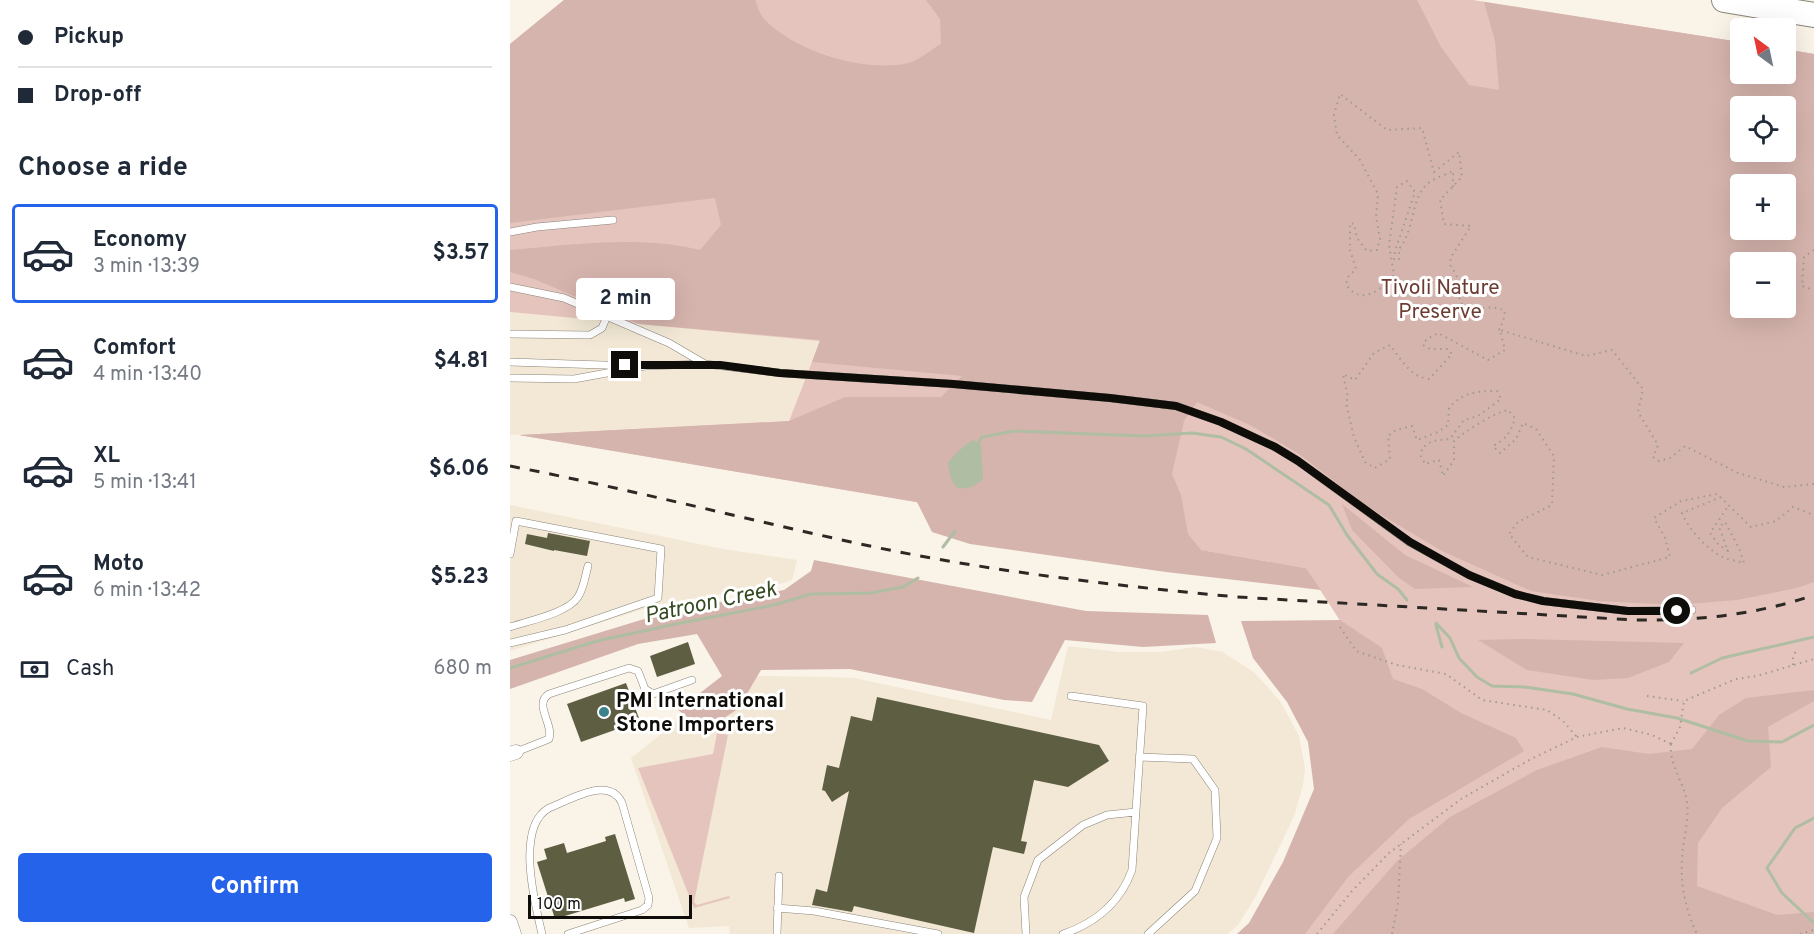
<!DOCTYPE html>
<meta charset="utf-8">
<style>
:root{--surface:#fff;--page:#f2f2f3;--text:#1f2937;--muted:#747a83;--line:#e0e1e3;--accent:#2563eb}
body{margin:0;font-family:Overpass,sans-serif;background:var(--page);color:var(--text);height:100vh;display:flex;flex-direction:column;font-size:22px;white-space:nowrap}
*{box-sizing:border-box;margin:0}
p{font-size:20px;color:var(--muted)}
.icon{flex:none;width:33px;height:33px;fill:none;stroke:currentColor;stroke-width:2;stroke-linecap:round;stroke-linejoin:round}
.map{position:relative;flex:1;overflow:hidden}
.panel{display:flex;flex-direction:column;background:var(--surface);width:510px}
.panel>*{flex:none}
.top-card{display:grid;align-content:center;height:132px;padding:0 18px;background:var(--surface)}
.needle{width:39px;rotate:327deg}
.controls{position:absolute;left:1220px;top:18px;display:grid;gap:12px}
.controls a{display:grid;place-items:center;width:66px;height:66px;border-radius:6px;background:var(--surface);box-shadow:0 6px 24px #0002;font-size:30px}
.scale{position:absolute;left:18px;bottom:15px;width:164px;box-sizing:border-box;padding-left:6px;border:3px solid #0f0d09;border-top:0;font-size:16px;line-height:21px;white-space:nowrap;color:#0f0d09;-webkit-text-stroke:4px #fff;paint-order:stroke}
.end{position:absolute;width:27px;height:27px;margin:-14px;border:8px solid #0f0d09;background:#fff;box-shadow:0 0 0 3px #fff}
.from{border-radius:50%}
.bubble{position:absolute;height:42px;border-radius:6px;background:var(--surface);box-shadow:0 6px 24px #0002;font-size:20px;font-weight:700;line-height:42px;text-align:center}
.top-card b{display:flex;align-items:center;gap:21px;height:57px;font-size:22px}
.top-card b+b{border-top:2px solid var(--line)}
.top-card i{width:15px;height:15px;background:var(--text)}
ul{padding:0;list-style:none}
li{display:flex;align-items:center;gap:18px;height:99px;margin:0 12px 9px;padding:0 6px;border:3px solid transparent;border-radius:6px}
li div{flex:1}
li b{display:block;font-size:22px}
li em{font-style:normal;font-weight:700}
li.active{border-color:var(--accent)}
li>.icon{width:54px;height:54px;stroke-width:1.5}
h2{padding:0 18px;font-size:27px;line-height:72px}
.pay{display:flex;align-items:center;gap:15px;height:66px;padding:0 18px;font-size:22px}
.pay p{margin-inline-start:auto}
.cta{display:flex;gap:12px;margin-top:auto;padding:12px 18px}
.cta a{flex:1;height:69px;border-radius:6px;background:var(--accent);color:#fff;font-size:24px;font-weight:700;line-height:69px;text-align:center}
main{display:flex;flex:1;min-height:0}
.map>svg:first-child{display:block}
.built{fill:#f2e8d5}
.green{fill:#e5c4bd;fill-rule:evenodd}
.forest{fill:#d5b4ad;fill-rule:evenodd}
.water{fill:#afbda3}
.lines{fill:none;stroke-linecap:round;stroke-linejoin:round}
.stream{stroke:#afbda3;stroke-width:3}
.building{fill:#5e5e43}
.service-casing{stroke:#8a8479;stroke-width:8}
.minor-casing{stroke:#8a8479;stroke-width:15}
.motorway-casing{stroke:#8a8479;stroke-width:26}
.path{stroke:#a09a92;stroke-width:2;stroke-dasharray:1.5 4.5;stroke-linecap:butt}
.service{stroke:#fff;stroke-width:7}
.minor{stroke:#fff;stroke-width:14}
.motorway{stroke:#fff;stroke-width:24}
.rail{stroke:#2c2924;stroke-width:3;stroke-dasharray:10 10;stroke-linecap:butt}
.route{stroke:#0f0d09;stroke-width:8}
.poi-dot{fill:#3b828b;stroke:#fff;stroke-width:2}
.labels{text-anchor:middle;stroke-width:6;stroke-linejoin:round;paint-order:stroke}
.park-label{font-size:21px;fill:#6c3c32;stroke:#fff}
.poi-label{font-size:21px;font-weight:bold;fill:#0f0d09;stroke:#fff;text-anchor:start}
.water-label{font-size:22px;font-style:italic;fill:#354a21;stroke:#fff}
</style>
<main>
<section class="panel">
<div class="top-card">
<b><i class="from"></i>Pickup</b>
<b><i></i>Drop-off</b>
</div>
<h2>Choose a ride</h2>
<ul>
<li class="active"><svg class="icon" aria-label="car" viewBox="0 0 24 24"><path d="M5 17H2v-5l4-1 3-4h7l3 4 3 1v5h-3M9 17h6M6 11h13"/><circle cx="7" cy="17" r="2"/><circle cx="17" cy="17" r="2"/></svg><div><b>Economy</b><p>3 min · 13:39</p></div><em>$3.57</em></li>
<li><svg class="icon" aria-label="car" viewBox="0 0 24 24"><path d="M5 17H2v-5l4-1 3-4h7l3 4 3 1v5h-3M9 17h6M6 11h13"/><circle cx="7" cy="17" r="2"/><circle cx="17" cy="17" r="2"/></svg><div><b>Comfort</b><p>4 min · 13:40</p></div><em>$4.81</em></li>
<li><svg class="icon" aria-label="car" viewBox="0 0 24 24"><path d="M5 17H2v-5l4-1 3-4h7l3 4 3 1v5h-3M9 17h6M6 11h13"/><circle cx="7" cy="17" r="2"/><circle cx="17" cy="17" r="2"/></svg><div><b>XL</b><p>5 min · 13:41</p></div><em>$6.06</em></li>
<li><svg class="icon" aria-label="car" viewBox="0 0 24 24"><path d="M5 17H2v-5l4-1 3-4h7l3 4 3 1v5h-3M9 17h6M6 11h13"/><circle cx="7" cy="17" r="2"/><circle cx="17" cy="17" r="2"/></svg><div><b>Moto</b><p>6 min · 13:42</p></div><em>$5.23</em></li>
</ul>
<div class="pay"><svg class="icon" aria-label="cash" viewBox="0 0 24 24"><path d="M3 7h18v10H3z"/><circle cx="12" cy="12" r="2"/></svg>Cash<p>680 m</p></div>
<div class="cta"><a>Confirm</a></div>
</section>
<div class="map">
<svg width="1304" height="934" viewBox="0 0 1304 934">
<rect width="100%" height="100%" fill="#faf3e7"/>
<path class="built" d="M0 312 310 340 279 421 0 435Z
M0 505 213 549 287 560 282 580 270 584 150 604 0 651Z
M558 646 608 652H651L685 647 713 652 745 673 770 701 789 736 795 769 793 785 784 816 746 896 728 925 717 934H220L219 926 179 928 121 758 185 707 235 679 248 676 321 677 344 678 541 720Z"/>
<path class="green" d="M54 0H963L1230 42V74H1275V49L1304 54V934H770L856 661 796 568 9 435 279 421 310 341 0 312V44ZM1230 106H1275V152H1230ZM1230 184H1275V230H1230ZM1230 262H1275V308H1230Z
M207 733 218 735 184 902 187 905 219 896 220 898 184 908 128 768 203 754Z"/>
<path class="forest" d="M54 0H245C248 7 250 16 256 21 288 52 350 71 394 64 406 63 420 50 431 44L430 19 416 0H907L931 47 959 85 989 90 985 41 974 2 1230 42V74H1275V49L1304 54V582L1287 588 1227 600 1164 605 1089 601 1021 591 932 551 853 504 789 454 740 425 687 402 674 421 662 474 671 495 678 534 691 550 796 568 811 590 656 572 460 544 422 532 407 502 9 435 279 421 335 397H431L452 376 302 362 310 340 130 324 24 279 0 272V250C62 245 129 235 190 250L211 225 205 198 0 223V44ZM1230 106H1275V152H1230ZM1230 184H1275V230H1230ZM1230 262H1275V308H1230Z
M832 504 895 555 963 587 905 589 889 578 842 530Z
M304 560 576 611 698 615 706 643 633 647 555 640 522 702 494 700 340 669 251 670 228 709 195 730 168 710 212 676 187 634 128 644 0 689V660L157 612 274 590 301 571Z
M830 620 872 648 883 679 912 689 951 713 1006 738 1014 751 899 819 838 877 795 934H727L739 923 773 862 804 789 798 742 777 702 743 658 731 621Z
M1012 639 1174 643 1159 662 1118 678 1083 680 1017 670 968 640Z
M1304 690V701L1258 727 1261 767 1212 808 1188 843 1187 886 1267 915 1304 912V934H823L887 861 940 817 1027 770 1092 747 1139 754 1182 749 1209 715 1236 698Z"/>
<path class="water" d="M464 440 471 446 473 479C466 486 456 490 447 488L441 479 438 463C442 457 457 442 464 440Z"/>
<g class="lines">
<path class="stream" d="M468 444 472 437 504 431 634 436 682 433 711 437 736 449 819 505 837 535 867 574 888 589 897 600
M433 547 445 531
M926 623 940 638 949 658 967 677 982 686 1015 687 1063 694 1117 709 1167 718 1238 741 1272 742 1304 725
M926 625 932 647
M0 668 87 641 161 625 264 605 301 594 361 593 393 587 408 578
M1181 673 1212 658 1304 637
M1304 818 1285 828 1257 868 1272 893 1304 923"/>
</g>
<path class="building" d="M38 533 80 541 77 556 44 550V551L15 544 17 534 37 538Z
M178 642 185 664 147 677 140 656Z
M116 683 130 721 71 742 57 704Z
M367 697 589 745 599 761 558 787 524 780 511 841 517 842 514 854 483 847 464 933 344 906 342 912 302 905 306 889 317 892 339 791 322 802 315 791 312 790 317 765 329 768 341 716 362 721Z
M105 834 125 899 115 902 114 898 45 919 27 862 37 859 34 849 54 843 57 853 96 841 95 837Z"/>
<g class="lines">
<defs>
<path id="service" d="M0 232 27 227 103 220
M0 287 54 298 159 343 195 364
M0 334 80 335 92 328 97 316
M0 362 124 366
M0 378 64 379 135 366 195 364 270 373 443 384 600 398 666 406 711 422 765 447 788 461 899 542 959 575 1005 594 1033 601 1118 611 1182 610
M0 554 6 521 151 549 148 598 55 630 0 643
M0 627C18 621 58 613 68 597 74 588 75 576 78 566
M6 752 39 739C44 724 23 704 39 694L119 668 128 671 135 689 143 694 182 680
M629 757 683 759 705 790 707 838 685 891 638 934
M267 908 304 911 428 934
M32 934C25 904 5 827 39 808 60 800 99 775 112 803L139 898 138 905 132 910 58 934
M267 934 269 876
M516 934 514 897 528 860 573 825 597 815 626 812
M553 934C586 923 610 903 622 870L633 706 561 696"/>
<path id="minor" d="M0 754 6 752
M0 922 4 934"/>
<path id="motorway" d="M1214 0 1304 15"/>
</defs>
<use href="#service" class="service-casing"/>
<use href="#minor" class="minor-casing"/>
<use href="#motorway" class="motorway-casing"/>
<path class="path" d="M943 187V171C935 175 924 178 917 184 900 201 905 230 889 249V260L884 259 885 251 905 192 897 181 887 187 879 245 884 275C871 290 850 307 836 284L838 277 846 269 840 250V223L844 224 847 238 857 251 867 250 870 239 866 217 868 194 850 160 827 135 824 115 830 94 877 130 912 128 924 172 949 152 952 177 930 200 934 224 961 226 941 257 940 265 946 274 949 284 946 289 953 307C968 312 981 303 995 311L993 322 989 329 990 330
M1304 250 1294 257 1292 286 1304 290
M1304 484 1274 487 1228 473 1175 446 1160 458 1149 461 1143 457 1148 445 1128 412 1133 389 1102 350 1076 356 990 330 995 350 978 360 928 333 916 340 913 345 920 349H938L942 354 919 379C900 377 891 359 880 345L864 353 845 380 833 374 838 397 836 403 844 437 855 462 865 468 880 459 878 436 886 430 902 426 907 440 928 432 938 425 939 408C953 392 967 391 987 391L991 399 968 416 954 420 940 439 922 441 912 448 911 456 915 464 929 460 933 476 944 460V441C956 431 983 413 998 410L1005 418C1001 432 996 439 983 446L990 453 1006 439 1013 423 1026 429 1044 456 1042 505 1008 522 999 534 1018 557 1092 575 1160 557 1155 538 1144 518 1171 501 1207 494 1241 527 1266 521 1283 507 1304 515
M1211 497 1172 513C1179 530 1198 551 1215 558 1221 560 1228 561 1234 563L1229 548 1215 522 1209 527 1218 551 1208 544 1200 533 1219 505
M830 627 846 651 887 665 936 674 972 700 1037 710 1053 721 1067 737
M1283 665V658L1286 650
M1137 696 1173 701
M1161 744C1159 765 1174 782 1177 802 1179 817 1175 833 1173 848 1169 879 1174 906 1187 934
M1161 744 1170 727 1174 701 1226 679 1247 676 1304 659
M807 934 842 891 879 853 951 799 1021 759 1067 737 1113 728 1142 735 1161 744
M882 934 888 903 891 844
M1290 934 1304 930"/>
<use href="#service" class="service"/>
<use href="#minor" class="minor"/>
<use href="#motorway" class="motorway"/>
<path class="rail" d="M0 466C114 488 227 517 341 542 468 570 598 585 727 597L1125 620C1186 621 1246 615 1304 595"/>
</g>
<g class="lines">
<path class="route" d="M115 365H210L270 373 443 384 600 398 666 406 711 422 765 447 788 461 900 542 959 575 1005 594 1033 601 1118 611H1167"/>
</g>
<circle class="poi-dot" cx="94" cy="712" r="6"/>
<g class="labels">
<g class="park-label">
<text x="930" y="294">Tivoli Nature<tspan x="930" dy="24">Preserve</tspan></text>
</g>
<g class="poi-label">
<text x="106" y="707">PMI International<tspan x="106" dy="24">Stone Importers</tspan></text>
</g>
<g class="water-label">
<text transform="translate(200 601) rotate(-12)" y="8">Patroon Creek</text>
</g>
</g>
</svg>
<div class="controls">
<a><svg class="needle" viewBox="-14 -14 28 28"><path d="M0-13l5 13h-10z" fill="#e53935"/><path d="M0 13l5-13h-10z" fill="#747a83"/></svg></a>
<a><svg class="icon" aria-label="locate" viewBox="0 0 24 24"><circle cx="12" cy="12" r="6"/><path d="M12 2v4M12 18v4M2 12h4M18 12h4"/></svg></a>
<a>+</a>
<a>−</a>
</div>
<div class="scale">100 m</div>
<i class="end from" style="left:1167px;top:611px"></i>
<i class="end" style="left:115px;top:365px"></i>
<div class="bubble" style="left:66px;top:278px;width:99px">2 min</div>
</div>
</main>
